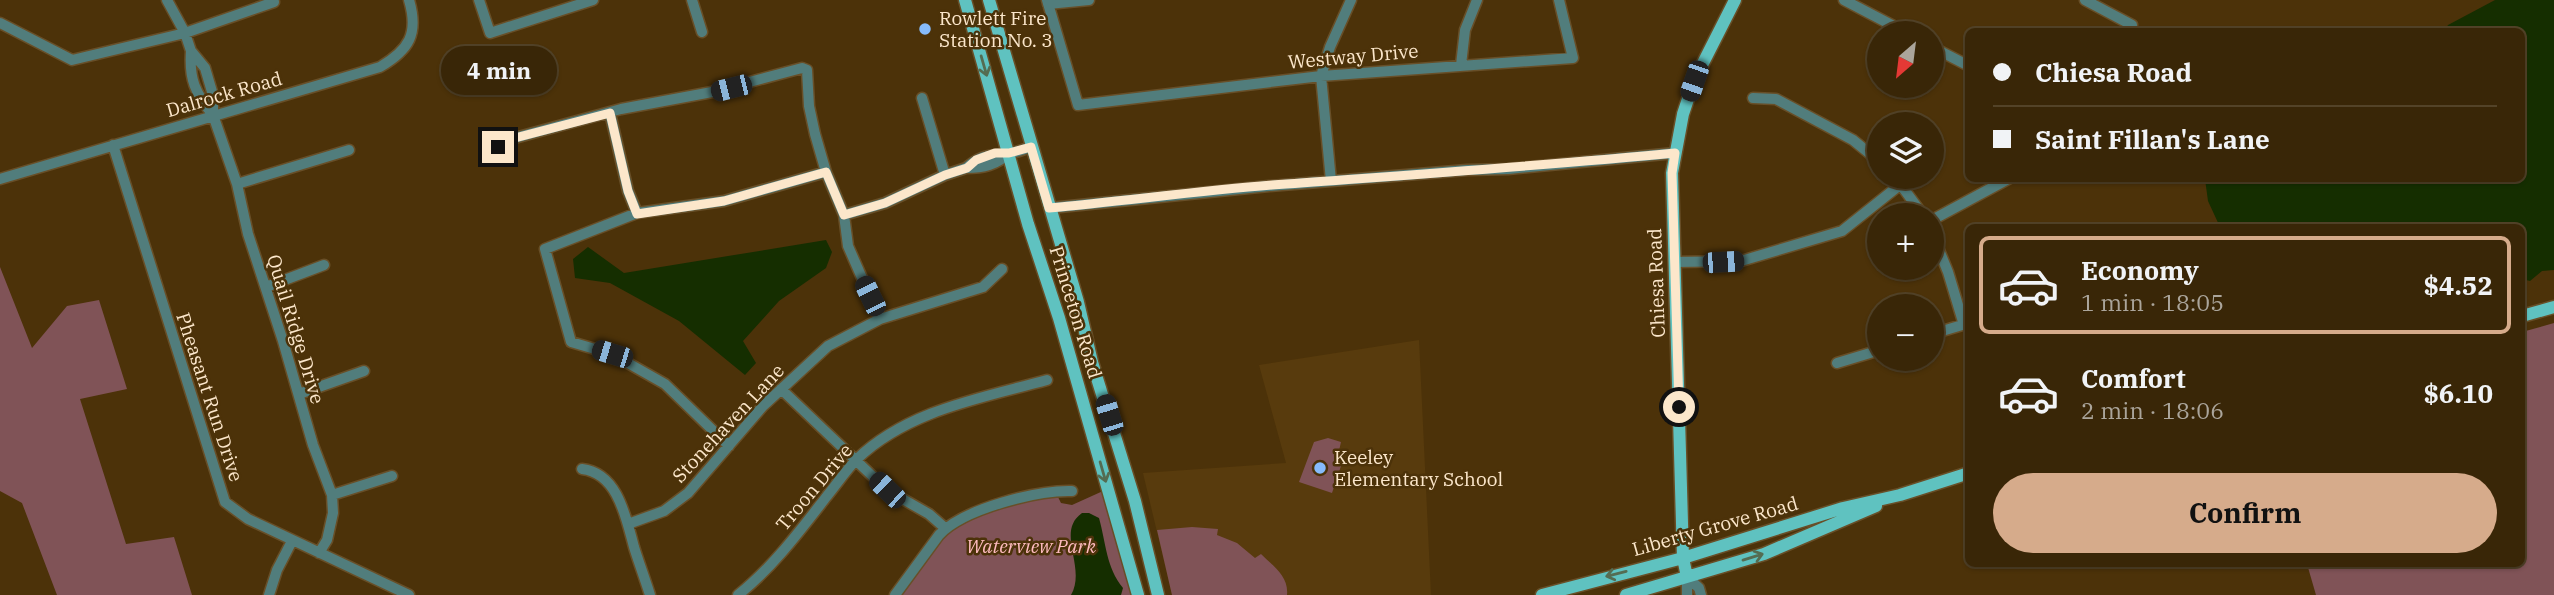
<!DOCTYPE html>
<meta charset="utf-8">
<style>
:root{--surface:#392607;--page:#443215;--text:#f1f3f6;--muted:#aba59b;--line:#534328;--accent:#d6ab8b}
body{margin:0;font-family:"IBM Plex Serif",serif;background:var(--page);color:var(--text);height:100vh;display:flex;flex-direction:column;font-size:26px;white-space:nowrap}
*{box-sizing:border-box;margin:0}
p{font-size:23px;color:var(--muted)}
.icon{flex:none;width:38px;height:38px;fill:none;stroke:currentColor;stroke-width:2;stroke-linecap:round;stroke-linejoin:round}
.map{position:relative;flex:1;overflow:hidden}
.side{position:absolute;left:1965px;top:224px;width:560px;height:343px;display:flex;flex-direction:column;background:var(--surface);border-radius:10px;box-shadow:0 2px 5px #0004,0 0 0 2px var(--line)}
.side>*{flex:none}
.top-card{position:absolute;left:1965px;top:28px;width:560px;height:154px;border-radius:10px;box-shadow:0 2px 5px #0004,0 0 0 2px var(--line);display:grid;align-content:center;height:154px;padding:0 28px;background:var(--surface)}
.needle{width:46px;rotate:208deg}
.fabs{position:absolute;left:1867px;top:21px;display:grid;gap:14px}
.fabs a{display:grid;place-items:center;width:77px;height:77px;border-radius:50%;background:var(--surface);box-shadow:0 2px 5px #0004,0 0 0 2px var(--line);font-size:35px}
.end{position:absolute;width:32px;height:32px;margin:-16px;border:9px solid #fce7cb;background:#111;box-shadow:0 0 0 4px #111}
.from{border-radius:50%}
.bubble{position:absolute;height:49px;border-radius:24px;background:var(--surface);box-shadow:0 2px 5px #0004,0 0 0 2px var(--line);font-size:23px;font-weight:700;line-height:49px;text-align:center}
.car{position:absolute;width:21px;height:42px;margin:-21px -10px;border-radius:9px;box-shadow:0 0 5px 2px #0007;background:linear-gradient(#222 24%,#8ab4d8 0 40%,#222 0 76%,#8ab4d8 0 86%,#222 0)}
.top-card b{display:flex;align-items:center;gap:24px;height:66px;font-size:26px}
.top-card b+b{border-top:2px solid var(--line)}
.top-card i{width:18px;height:18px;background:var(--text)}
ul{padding:12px 0 0;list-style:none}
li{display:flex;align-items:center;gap:21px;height:98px;margin:0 14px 10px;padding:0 14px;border:4px solid transparent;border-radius:10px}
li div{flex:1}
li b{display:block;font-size:26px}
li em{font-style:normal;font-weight:700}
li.active{border-color:var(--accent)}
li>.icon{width:63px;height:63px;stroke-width:1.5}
.primary-button{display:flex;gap:14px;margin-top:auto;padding:14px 28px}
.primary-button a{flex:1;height:80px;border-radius:42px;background:var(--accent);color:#111;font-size:28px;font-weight:700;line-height:80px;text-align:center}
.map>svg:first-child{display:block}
.built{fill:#583b0d}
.green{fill:#805357}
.water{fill:#152e00}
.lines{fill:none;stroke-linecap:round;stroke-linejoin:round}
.minor-casing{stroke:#684f28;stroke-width:13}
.major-casing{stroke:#684f28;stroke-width:15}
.minor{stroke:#517d7c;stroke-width:10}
.major{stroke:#5fc2c0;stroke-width:12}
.oneway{stroke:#546c52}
.route{stroke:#fce7cb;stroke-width:9}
.poi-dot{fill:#86bbfb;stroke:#4c3209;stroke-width:2.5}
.labels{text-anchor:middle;stroke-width:5;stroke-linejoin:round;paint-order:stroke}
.poi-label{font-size:19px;fill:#fce7cb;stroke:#4c3209;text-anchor:start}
.street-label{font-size:19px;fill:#fce7cb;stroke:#4c3209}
.park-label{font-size:19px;font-style:italic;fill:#ffbcc1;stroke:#4c3209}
</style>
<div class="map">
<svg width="2554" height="595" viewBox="0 0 2554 595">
<rect width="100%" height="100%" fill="#4c3209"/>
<path class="built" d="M1419 340 1431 595H1172L1143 473 1286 463 1259 365Z"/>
<path class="green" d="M0 267 32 348 67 306 99 300 127 389 80 399 126 544 174 537 192 595H57L22 503 0 491Z
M2554 323V595H2316L2307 564H2522V332Z
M1328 438 1341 442 1338 455 1344 457 1332 493 1299 482 1314 442Z
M1055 491 1061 503 1072 505 1103 491 1122 556 1131 595H895L932 543 971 513Z
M1192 527 1218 529 1217 535 1237 543 1255 558 1261 554C1273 566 1289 576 1287 595H1172L1157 530Z"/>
<path class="water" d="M2495 0H2554V270L2542 271 2530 281 2522 279V228L2220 227 2208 201 2205 179 2522 178V32L2444 31 2448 25Z
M826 240 832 252 826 268 779 301 743 341 756 363 745 375 679 321 610 283 575 278 573 259 588 247 624 273Z
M1082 513H1089L1099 518C1106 543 1106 567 1123 588L1121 595H1071C1087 567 1055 532 1082 513Z"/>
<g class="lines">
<defs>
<path id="minor" d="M167 0 185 33 191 51
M479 0 490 33 593 0
M692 0 702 32
M1047 0 1078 105 1321 76 1573 58 1559 0
M1844 0 1907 33
M2085 0 2132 25 2131 32
M1048 4 1089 0
M0 23 72 60 185 33 274 2
M1932 47 1969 66
M1461 65 1465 30 1477 0
M922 98 945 175
M1753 98 1776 99 1853 140 1880 162
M610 113 628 191 637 213
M213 115C195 93 189 79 191 51L205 68 213 95V115L237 184 248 234 283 341 313 445 332 495 333 513 327 540 319 553
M113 145 225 502 248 519 409 595
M489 151 511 139 621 109 712 92 802 68 807 70 809 106 815 134 826 172 844 215 848 246 880 319
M1009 153C997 165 983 168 966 168 982 154 990 156 1008 153 1016 153 1024 149 1031 147
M1895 177 1923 215
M0 179 380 67C409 50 419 34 409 0
M1331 181 1321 76 1330 47 1351 0
M237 184 349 150
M1050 208 1269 186 1467 170 1508 169 1675 153
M844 215 885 203 945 175 966 168
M1932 220 2010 178
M1932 233 1948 272 1964 325
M1675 262 1741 261 1842 231 1901 184
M266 287 324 265
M1932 334 1969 323
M1837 363 1880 350
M781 389 887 490 929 514 945 528
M299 394 364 371
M729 446 665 384 612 354 571 342 545 249 637 213 724 201 826 172
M582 469C618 473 626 518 634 547 639 563 645 579 650 595
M332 495 392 476
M628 524 664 511 688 493 763 406 828 346 880 319 983 287 1002 269
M1687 577 1699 588 1701 595
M269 595 277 570 292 541
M738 595C773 567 799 532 827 496 837 484 846 470 857 459 908 410 982 398 1047 380
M895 595 939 535C963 509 1037 490 1072 491
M1687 595V577"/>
<path id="major" d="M965 0 1028 224 1059 318 1138 595
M989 0 1078 302 1092 362 1135 501 1158 595
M2522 316 2554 307
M1687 577 1683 558 1672 173 1683 114 1694 81 1735 0
M1542 595 1683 558 1843 508 1900 495 1969 473
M1626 595 1764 554 1876 506"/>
</defs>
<use href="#minor" class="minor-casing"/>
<use href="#major" class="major-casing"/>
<use href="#minor" class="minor"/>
<use href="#major" class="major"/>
</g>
<defs><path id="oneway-shaft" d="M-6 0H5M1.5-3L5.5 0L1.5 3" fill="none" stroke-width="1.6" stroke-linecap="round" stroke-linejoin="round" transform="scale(1.75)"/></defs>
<g class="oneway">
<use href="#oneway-shaft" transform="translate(984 66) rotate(74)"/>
<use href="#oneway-shaft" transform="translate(1103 472) rotate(74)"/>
<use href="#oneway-shaft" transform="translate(1753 557) rotate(-17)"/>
<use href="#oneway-shaft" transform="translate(1616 574) rotate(166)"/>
</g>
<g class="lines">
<path class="route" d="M498 147 511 139 610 113 628 191 637 214 724 201 826 172 844 215 885 203 945 175 967 168 976 160 995 153H1009L1031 147 1049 208C1124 201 1198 191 1272 185 1407 175 1541 166 1675 153L1672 173 1679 407"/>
</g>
<g class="poi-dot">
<circle cx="925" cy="29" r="7"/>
<circle cx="1320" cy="468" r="7"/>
</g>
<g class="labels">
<g class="poi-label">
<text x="939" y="25">Rowlett Fire<tspan x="939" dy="22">Station No. 3</tspan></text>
<text x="1334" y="464">Keeley<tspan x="1334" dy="22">Elementary School</tspan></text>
</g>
<g class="street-label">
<text transform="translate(1353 56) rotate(-5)" y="7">Westway Drive</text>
<text transform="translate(224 94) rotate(-16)" y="7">Dalrock Road</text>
<text transform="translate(1656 283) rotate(-92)" y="7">Chiesa Road</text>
<text transform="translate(1076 312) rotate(73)" y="7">Princeton Road</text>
<text transform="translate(296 329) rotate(73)" y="7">Quail Ridge Drive</text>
<text transform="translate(210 397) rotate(72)" y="7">Pheasant Run Drive</text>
<text transform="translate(728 423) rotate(-47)" y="7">Stonehaven Lane</text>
<text transform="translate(814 487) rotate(-50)" y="7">Troon Drive</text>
<text transform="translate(1715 526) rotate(-16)" y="7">Liberty Grove Road</text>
</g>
<g class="park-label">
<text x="1031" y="553">Waterview Park</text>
</g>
</g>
</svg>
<div class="fabs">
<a><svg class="needle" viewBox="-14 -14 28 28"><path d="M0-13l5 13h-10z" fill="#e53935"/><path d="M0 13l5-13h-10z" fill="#aba59b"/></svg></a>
<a><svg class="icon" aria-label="layers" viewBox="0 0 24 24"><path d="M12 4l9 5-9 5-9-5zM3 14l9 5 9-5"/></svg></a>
<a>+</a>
<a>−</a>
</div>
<i class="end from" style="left:1679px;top:407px"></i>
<i class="end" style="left:498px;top:147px"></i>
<div class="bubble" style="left:441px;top:46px;width:116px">4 min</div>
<i class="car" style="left:1694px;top:81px;rotate:199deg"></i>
<i class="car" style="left:731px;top:88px;rotate:256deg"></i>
<i class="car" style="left:1723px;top:262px;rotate:87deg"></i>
<i class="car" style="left:870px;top:296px;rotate:334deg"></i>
<i class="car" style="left:612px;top:354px;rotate:287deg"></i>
<i class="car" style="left:1109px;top:415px;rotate:343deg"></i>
<i class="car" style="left:887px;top:490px;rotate:314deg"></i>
<div class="top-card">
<b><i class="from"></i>Chiesa Road</b>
<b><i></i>Saint Fillan's Lane</b>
</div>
<section class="side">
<ul>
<li class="active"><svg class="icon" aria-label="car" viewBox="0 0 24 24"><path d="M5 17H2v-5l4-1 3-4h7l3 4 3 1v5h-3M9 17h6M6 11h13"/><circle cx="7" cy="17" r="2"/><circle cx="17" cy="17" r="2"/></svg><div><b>Economy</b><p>1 min · 18:05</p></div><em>$4.52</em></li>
<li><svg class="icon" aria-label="car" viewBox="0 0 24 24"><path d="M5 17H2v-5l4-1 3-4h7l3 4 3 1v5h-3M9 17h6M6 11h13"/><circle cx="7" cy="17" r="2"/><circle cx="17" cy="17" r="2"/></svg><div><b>Comfort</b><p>2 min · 18:06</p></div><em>$6.10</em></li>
</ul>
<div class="primary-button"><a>Confirm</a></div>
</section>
</div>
